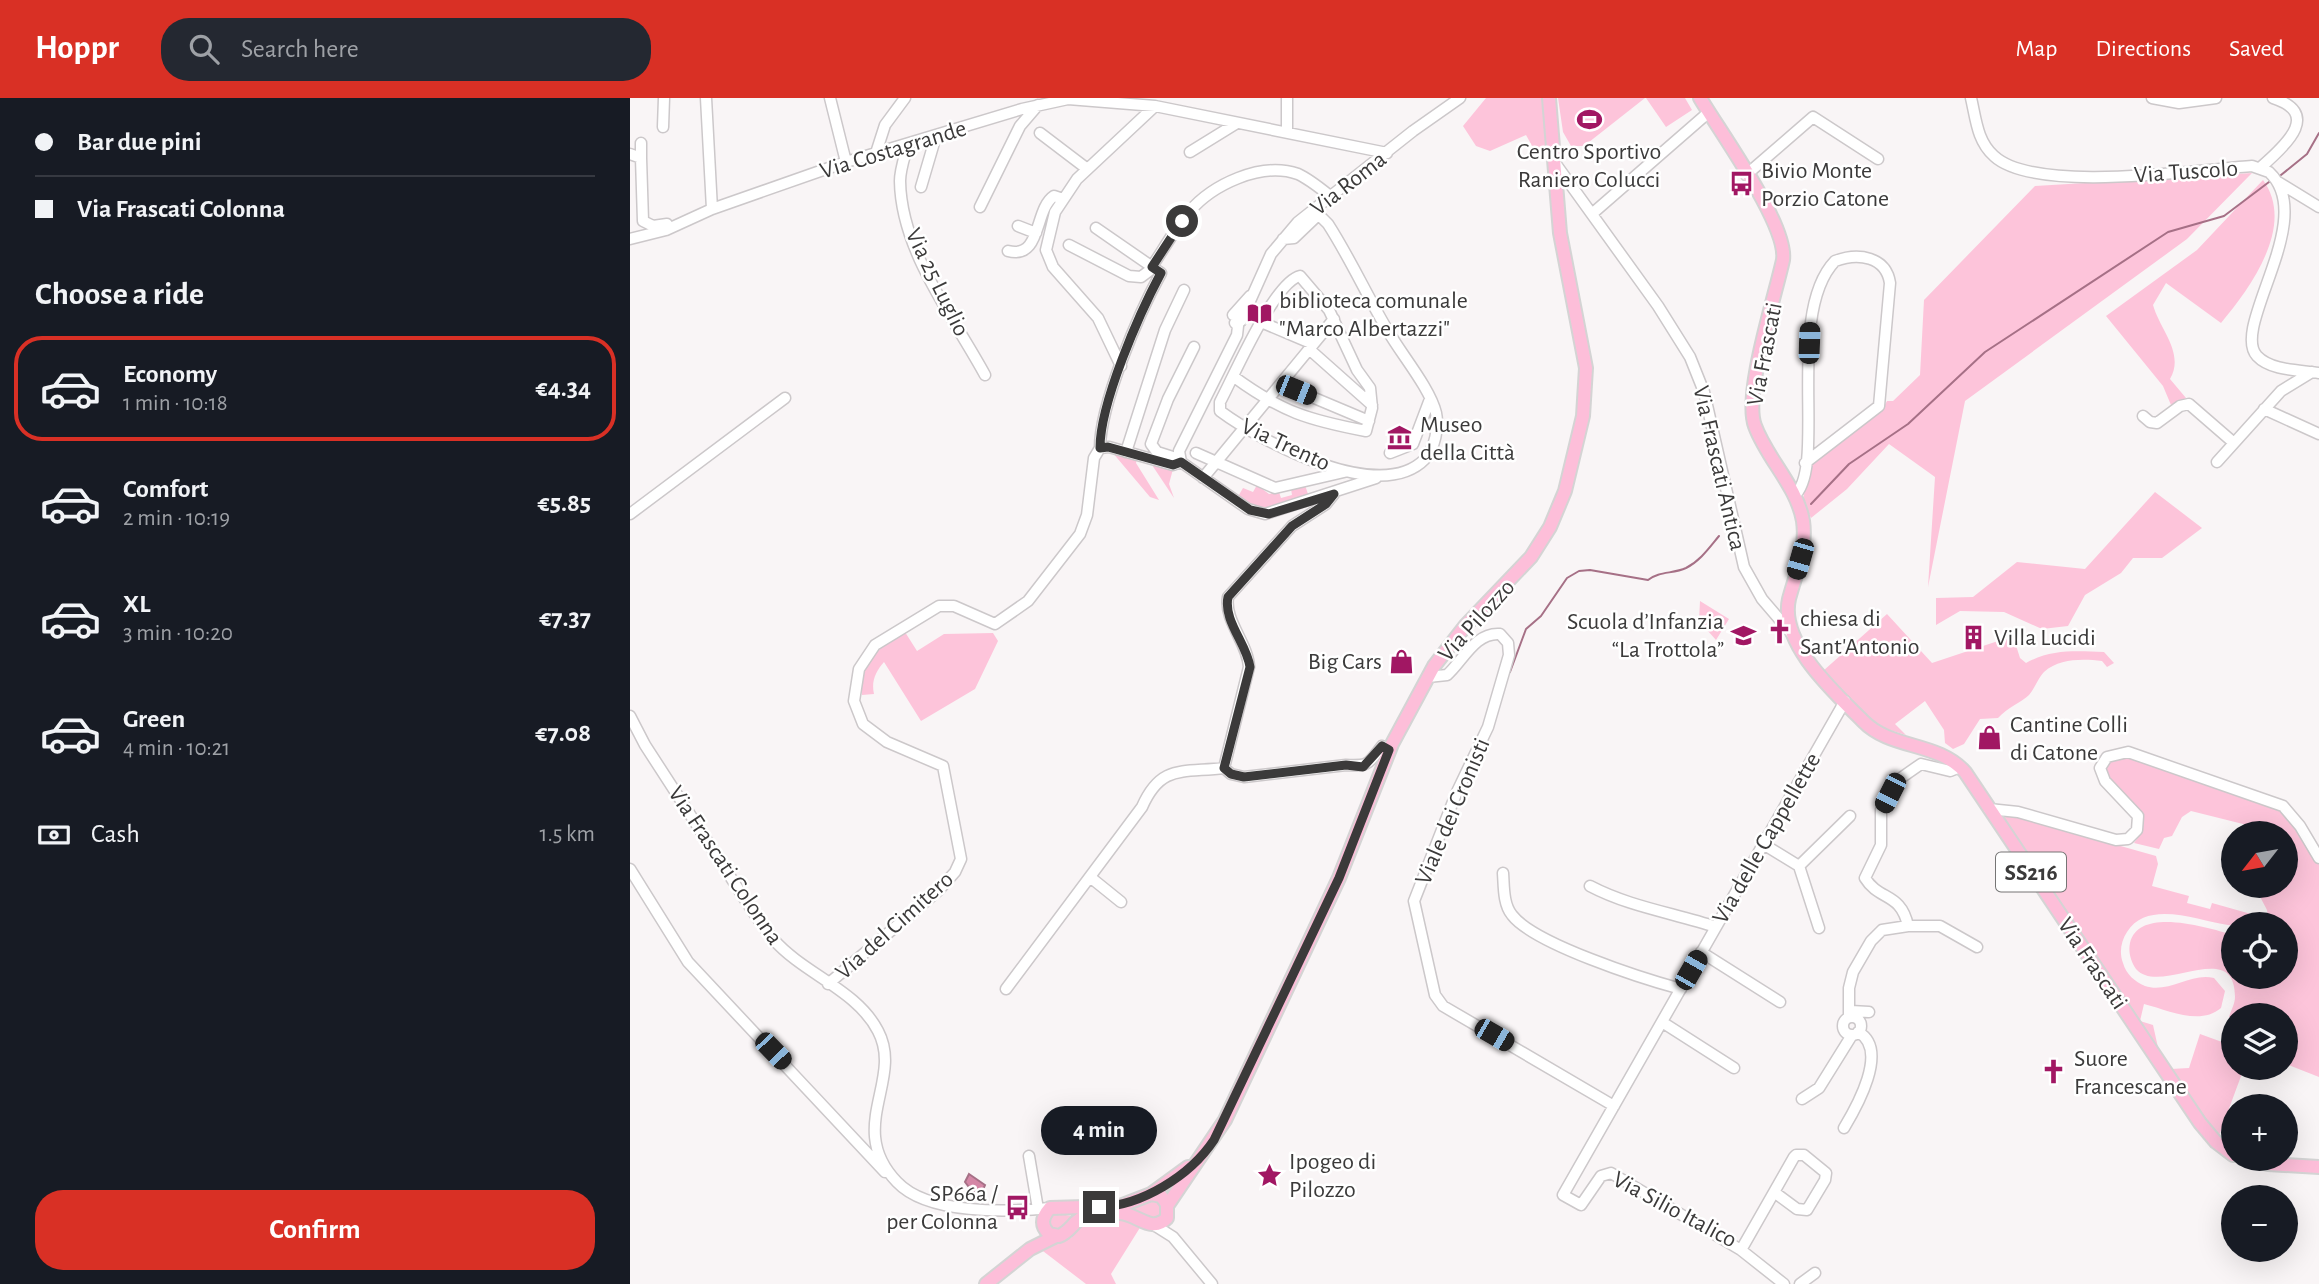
<!DOCTYPE html>
<meta charset="utf-8">
<style>
:root{--surface:#171b24;--page:#242831;--text:#f1f3f6;--muted:#9ea1a6;--line:#363941;--accent:#d93025}
body{margin:0;font-family:"Alegreya Sans",sans-serif;background:var(--page);color:var(--text);height:100vh;display:flex;flex-direction:column;font-size:26px;white-space:nowrap}
*{box-sizing:border-box;margin:0}
p{font-size:23px;color:var(--muted)}
.icon{flex:none;width:38px;height:38px;fill:none;stroke:currentColor;stroke-width:2;stroke-linecap:round;stroke-linejoin:round}
.map{position:relative;flex:1;overflow:hidden}
.panel{display:flex;flex-direction:column;background:var(--surface);width:630px}
.panel>*{flex:none}
.top-card{display:grid;align-content:center;height:154px;padding:0 35px;background:var(--surface)}
.needle{width:46px;rotate:239deg}
.controls{position:absolute;left:1591px;top:723px;display:grid;gap:14px}
.controls a{display:grid;place-items:center;width:77px;height:77px;border-radius:50%;background:var(--surface);box-shadow:0 7px 28px #0002;font-size:35px}
.end{position:absolute;width:32px;height:32px;margin:-16px;border:9px solid #3b3a3a;background:#fff;box-shadow:0 0 0 4px #fff}
.from{border-radius:50%}
.bubble{position:absolute;height:49px;border-radius:24px;background:var(--surface);box-shadow:0 7px 28px #0002;font-size:23px;font-weight:700;line-height:49px;text-align:center}
.car{position:absolute;width:21px;height:42px;margin:-21px -10px;border-radius:9px;box-shadow:0 0 5px 2px #0007;background:linear-gradient(#222 24%,#8ab4d8 0 40%,#222 0 76%,#8ab4d8 0 86%,#222 0)}
.top-card b{display:flex;align-items:center;gap:24px;height:66px;font-size:26px}
.top-card b+b{border-top:2px solid var(--line)}
.top-card i{width:18px;height:18px;background:var(--text)}
ul{padding:0;list-style:none}
li{display:flex;align-items:center;gap:21px;height:105px;margin:0 14px 10px;padding:0 21px;border:4px solid transparent;border-radius:28px}
li div{flex:1}
li b{display:block;font-size:26px}
li em{font-style:normal;font-weight:700}
li.on{border-color:var(--accent)}
li>.icon{width:63px;height:63px;stroke-width:1.5}
h2{padding:0 35px;font-size:32px;line-height:84px}
.pay{display:flex;align-items:center;gap:18px;height:77px;padding:0 35px;font-size:26px}
.pay p{margin-inline-start:auto}
.button{display:flex;gap:14px;margin-top:auto;padding:14px 35px}
.button a{flex:1;height:80px;border-radius:28px;background:var(--accent);color:#fff;font-size:28px;font-weight:700;line-height:80px;text-align:center}
header{display:flex;align-items:center;gap:42px;box-sizing:border-box;height:98px;padding:0 35px;background:var(--accent);color:#fff}
header strong{font-size:33px}
nav{display:flex;gap:38px;margin-inline-start:auto;font-size:24px}
.search{width:490px;height:63px;background:var(--page);display:flex;align-items:center;gap:18px;box-sizing:border-box;padding:0 24px;border-radius:28px;color:var(--muted);font-size:26px}
main{display:flex;flex:1;min-height:0}
.map>svg:first-child{display:block}
.green{fill:#fdc4da}
.water{fill:#d487a6;stroke:#a67086;stroke-width:2}
.lines{fill:none;stroke-linecap:round;stroke-linejoin:round}
.stream{stroke:#a67086;stroke-width:2}
.minor-casing{stroke:#ccc8ca;stroke-width:13}
.major-casing{stroke:#d4d4d4;stroke-width:16}
.minor{stroke:#fff;stroke-width:10}
.major{stroke:#fdbed9;stroke-width:12}
.route{stroke:#3b3a3a;stroke-width:9}
.labels{text-anchor:middle;stroke-width:5;stroke-linejoin:round;paint-order:stroke}
.shield{fill:#fff;stroke:#767575;stroke-width:2}
.shield-label{font-size:23px;font-weight:bold;fill:#3b3a3a}
.street-label{font-size:24px;fill:#3b3a3a;stroke:#fff}
.poi-label{font-size:24px;fill:#3b3a3a;stroke:#fff;text-anchor:start}
</style>
<header>
<strong>Hoppr</strong>
<div class="search"><svg class="icon" aria-label="search" viewBox="0 0 24 24"><circle cx="10" cy="10" r="6"/><path d="M15 15l6 6"/></svg>Search here</div>
<nav><a>Map</a><a>Directions</a><a>Saved</a></nav>
</header>
<main>
<section class="panel">
<div class="top-card">
<b><i class="from"></i>Bar due pini</b>
<b><i></i>Via Frascati Colonna</b>
</div>
<h2>Choose a ride</h2>
<ul>
<li class="on"><svg class="icon" aria-label="car" viewBox="0 0 24 24"><path d="M5 17H2v-5l4-1 3-4h7l3 4 3 1v5h-3M9 17h6M6 11h13"/><circle cx="7" cy="17" r="2"/><circle cx="17" cy="17" r="2"/></svg><div><b>Economy</b><p>1 min · 10:18</p></div><em>€4.34</em></li>
<li><svg class="icon" aria-label="car" viewBox="0 0 24 24"><path d="M5 17H2v-5l4-1 3-4h7l3 4 3 1v5h-3M9 17h6M6 11h13"/><circle cx="7" cy="17" r="2"/><circle cx="17" cy="17" r="2"/></svg><div><b>Comfort</b><p>2 min · 10:19</p></div><em>€5.85</em></li>
<li><svg class="icon" aria-label="car" viewBox="0 0 24 24"><path d="M5 17H2v-5l4-1 3-4h7l3 4 3 1v5h-3M9 17h6M6 11h13"/><circle cx="7" cy="17" r="2"/><circle cx="17" cy="17" r="2"/></svg><div><b>XL</b><p>3 min · 10:20</p></div><em>€7.37</em></li>
<li><svg class="icon" aria-label="car" viewBox="0 0 24 24"><path d="M5 17H2v-5l4-1 3-4h7l3 4 3 1v5h-3M9 17h6M6 11h13"/><circle cx="7" cy="17" r="2"/><circle cx="17" cy="17" r="2"/></svg><div><b>Green</b><p>4 min · 10:21</p></div><em>€7.08</em></li>
</ul>
<div class="pay"><svg class="icon" aria-label="cash" viewBox="0 0 24 24"><path d="M3 7h18v10H3z"/><circle cx="12" cy="12" r="2"/></svg>Cash<p>1.5 km</p></div>
<div class="button"><a>Confirm</a></div>
</section>
<div class="map">
<svg width="1689" height="1186" viewBox="0 0 1689 1186">
<rect width="100%" height="100%" fill="#f9f5f6"/>
<path class="green" d="M856 0H914L919 49 906 55 896 37 860 53 846 48 833 28Z
M928 0H1015L954 48H941L933 34Z
M1016 0H1055L1062 12 1036 29Z
M1622 75 1557 141 1335 303 1298 489 1305 379 1259 346 1217 391 1181 420 1173 403 1178 370 1252 312 1257 303H1263L1290 277 1294 202 1405 88Z
M1633 82C1666 127 1621 189 1591 225L1536 185 1523 207C1530 232 1555 255 1540 281L1556 300 1541 307 1533 288 1476 218 1567 152Z
M482 354 507 360 506 365 529 402 520 399Z
M520 364 543 371 539 386 544 400Z
M627 387 639 396 649 394 651 400 662 397 661 391 675 387 680 402 636 415 606 402 613 390 623 394Z
M1525 394 1572 430 1532 460H1503L1491 475 1455 497 1438 528 1412 531 1374 514 1330 513 1306 527V500L1343 499 1387 464 1455 471Z
M1070 503 1099 521 1086 542 1069 523Z
M1257 516 1302 565 1383 538 1390 560 1396 565C1421 551 1445 553 1474 554L1484 565 1477 569 1472 563C1453 561 1430 560 1414 574 1408 580 1405 590 1399 597 1392 604 1378 609 1368 620L1350 621 1334 646 1323 651 1315 645 1314 632 1295 603 1265 626 1276 637 1250 629 1236 619 1193 573Z
M275 534 287 553 314 536 363 535 368 543 345 591 291 623 254 564C246 573 241 583 244 596L232 597C227 564 250 549 275 534Z
M1494 657 1644 709C1665 720 1677 747 1689 767V979L1656 966V917L1599 919C1601 912 1605 906 1605 899 1605 838 1530 899 1506 871 1501 864 1498 854 1500 845 1509 808 1578 830 1603 837V878H1656V826H1639L1637 812 1626 791 1627 788H1656V735H1632L1625 729 1561 713 1552 719 1542 738 1534 740 1529 751 1504 745 1513 732 1512 715 1477 684 1474 667Z
M1377 716 1526 758 1528 766 1522 788 1559 798 1557 805 1580 811 1582 805 1621 816 1623 826C1613 826 1605 828 1598 827 1568 823 1518 801 1497 834 1491 843 1489 855 1493 865 1496 876 1505 884 1515 888 1538 896 1561 874 1584 880L1595 893 1591 910C1570 928 1538 912 1514 906L1510 923 1523 927 1529 954 1370 719Z
M1570 936 1603 948V970H1614L1587 1043 1541 971 1559 970Z
M521 1100 533 1105 534 1118 521 1123 499 1112Z
M424 1115 448 1119 427 1135 415 1125Z
M483 1119 502 1121 511 1128 481 1176 486 1186H456L409 1150 441 1140 449 1127Z"/>
<path class="water" d="M339 1076 355 1087 352 1094 342 1093 335 1084Z"/>
<g class="lines">
<path class="stream" d="M1651 77 1677 56 1689 35
M1181 406 1219 366 1278 326 1355 254 1538 134 1594 118 1639 84
M880 574 896 531 911 518 937 480 949 473 960 472 1018 482C1029 473 1043 476 1056 470 1070 463 1079 450 1089 438"/>
<defs>
<path id="minor" d="M76 0 82 111
M200 0 216 64
M657 0V34
M1341 0C1346 21 1347 43 1364 58 1405 96 1566 72 1622 68L1639 74C1689 120 1600 229 1627 258 1641 273 1670 272 1689 275
M1522 0 1549 5 1586 0
M33 29 34 0
M410 35 456 70
M278 46C275 58 270 71 270 83 271 153 323 218 355 277
M560 54 607 25
M246 55 255 27 275 0
M0 56 11 60 13 123 23 128 37 126
M11 60V45
M925 65 1028 208 1060 259 1074 294 1114 469 1132 501 1162 536
M1631 69C1660 44 1689 15 1643 0
M1116 77 1183 19 1248 61
M1648 84 1689 109
M291 89 306 38
M350 109 390 28 408 7
M963 115 1079 14
M388 128 406 135
M466 130 531 175C509 215 470 306 470 350
M0 141 36 132 82 111 216 64 392 11 438 1 525 8 757 55
M439 147 499 178 511 179 519 173C532 154 544 132 559 114 582 87 631 63 668 76 679 81 690 90 700 98
M378 153C412 162 404 111 424 98L433 101
M603 217 620 198
M611 223 641 156 668 124 783 33 830 0
M631 224 683 246
M679 251 742 307
M491 268 468 220 423 169 416 152 425 114 447 81 525 8
M604 279C652 314 678 322 736 333L742 310 740 290 727 272 699 212 670 178C644 184 604 278 590 304V313C632 344 750 407 795 361 805 350 809 329 806 315 800 290 771 256 758 233 737 198 720 160 698 126L691 119H686L664 140 653 141
M651 286 739 323
M1634 311 1689 336
M1513 318 1520 324 1527 325 1550 308 1559 306 1604 345
M470 350 479 349 543 367 551 364
M496 354 535 232 554 192
M566 355 645 390 714 374
M760 355 783 346 800 301
M549 361 527 354 521 346 538 301 564 249
M551 364 618 411 635 416 746 380
M551 364 549 353 607 237 608 228 605 225
M1587 364 1651 293 1682 274
M573 380 704 221
M704 396 696 406 662 428 598 499C594 523 618 545 619 569L594 670 601 676 614 679 716 667C739 668 737 667 752 648L759 652
M1164 398C1198 370 1154 216 1205 163 1229 154 1256 159 1260 185L1249 308 1175 365
M0 416 155 300
M798 579 817 577C833 563 845 534 870 536L878 545 879 557 858 629 826 696 784 803 805 897 813 908 984 1008
M0 618 15 647C42 688 69 730 96 772 111 795 126 821 144 842 174 876 227 892 248 933 274 982 215 1030 267 1084 298 1117 378 1114 420 1110
M1359 711 1388 714 1486 742 1498 741 1507 732 1508 718 1475 683 1470 670 1477 659 1498 654 1653 708 1670 728 1689 760
M1133 746 1169 768 1189 830
M1169 768 1220 718
M0 771 58 864 255 1074
M873 775C874 788 873 806 882 817 904 846 1014 881 1051 891
M460 779 491 804
M960 788C1000 809 1044 815 1086 829
M1278 828C1271 794 1249 803 1235 780L1251 747V712L1268 682 1291 666 1320 673 1330 669
M1071 854 1150 904
M198 886 309 792 325 774 331 761 313 668 257 644 233 626 224 603 229 571 245 547 309 508H324L365 526 398 503 450 436 457 417 464 360 470 350
M376 891 512 709C531 666 552 675 594 670
M1221 913 1239 914
M1219 919V890L1223 874 1241 843 1252 832 1278 828H1310L1347 849
M1213 928a9 9 0 1 1 18 0a9 9 0 1 1-18 0Z
M1032 924 1104 970
M1172 1001 1189 990 1222 937
M1214 1030C1226 1010 1260 951 1228 934
M399 1058 408 1111
M1144 1094 1167 1111 1177 1112 1195 1082 1196 1075 1174 1057H1166L1164 1059 1111 1152 981 1075 971 1078 951 1107 933 1097 1215 603
M524 1127 543 1139 582 1186
M1111 1152 1154 1186
M1170 1186 1185 1175"/>
<path id="major" d="M1070 0C1090 34 1158 127 1153 162 1145 199 1113 297 1125 328 1137 361 1167 388 1173 423 1177 450 1166 475 1159 501 1149 545 1204 594 1233 623 1261 652 1307 643 1335 674L1570 1025 1586 1044 1603 1057
M1612 1060 1638 1066 1689 1069
M521 1096 531 1098 537 1106V1120C521 1136 508 1116 490 1115 476 1115 458 1114 446 1124 440 1130 437 1135 429 1138L419 1136C410 1127 412 1119 420 1110L490 1108Z
M521 1096 558 1069
M537 1108 595 1022 709 780 762 646 804 568 836 527 901 459 920 429 935 393 953 318 956 270 930 135 919 0
M356 1186 400 1151 424 1139"/>
</defs>
<use href="#minor" class="minor-casing"/>
<use href="#major" class="major-casing"/>
<use href="#minor" class="minor"/>
<use href="#major" class="major"/>
</g>
<g class="lines">
<path class="route" d="M469 1109C511 1108 560 1078 584 1042L709 780 759 652 752 648 733 669 716 667 614 679 601 676 594 670 620 569C617 546 593 523 598 499L662 428 696 406 704 396 639 416 620 412 551 364 543 367 478 349 470 350C470 305 509 216 531 175L522 169 552 123"/>
</g>
<defs>
<symbol id="stadium-bare" viewBox="-9 -9 18 18"><path d="M0-5a6.5 5 0 1 0 0 10a6.5 5 0 1 0 0-10ZM-3.5-1.8h7v3.6h-7Z" fill="#a11763" stroke="#fff" stroke-width="2.5" paint-order="stroke"/></symbol>
<symbol id="bus-bare" viewBox="-9 -9 18 18"><path d="M-5-6H5V4H4V6H2V4H-2V6H-4V4H-5ZM-3.5-4V0h7V-4ZM-3.5 1.2v1.5H-2V1.2ZM2 1.2v1.5H3.5V1.2Z" fill="#a11763" stroke="#fff" stroke-width="2.5" paint-order="stroke"/></symbol>
<symbol id="library-bare" viewBox="-9 -9 18 18"><path d="M-6-4Q-3-5.5-.7-3.5V5Q-3 3-6 4ZM6-4Q3-5.5 .7-3.5V5Q3 3 6 4Z" fill="#a11763" stroke="#fff" stroke-width="2.5" paint-order="stroke"/></symbol>
<symbol id="museum-bare" viewBox="-9 -9 18 18"><path d="M0-6L6-3V-2H-6V-3ZM-5-1h2V3h-2ZM-1-1h2V3h-2ZM3-1h2V3H3ZM-6 4H6V6H-6Z" fill="#a11763" stroke="#fff" stroke-width="2.5" paint-order="stroke"/></symbol>
<symbol id="church-bare" viewBox="-9 -9 18 18"><path d="M-1.2-6h2.4v3.5h3.3v2.4h-3.3V6h-2.4V-.1h-3.3v-2.4h3.3Z" fill="#a11763" stroke="#fff" stroke-width="2.5" paint-order="stroke"/></symbol>
<symbol id="school-bare" viewBox="-9 -9 18 18"><path d="M0-5L7-2L0 1L-7-2ZM-4 1L0 2.5L4 1V4Q0 6-4 4Z" fill="#a11763" stroke="#fff" stroke-width="2.5" paint-order="stroke"/></symbol>
<symbol id="building-bare" viewBox="-9 -9 18 18"><path d="M-4-6H4V6H1V3H-1V6H-4ZM-2.5-4.3h1.7v1.8h-1.7ZM.8-4.3h1.7v1.8H.8ZM-2.5-1h1.7V.8h-1.7ZM.8-1h1.7V.8H.8Z" fill="#a11763" stroke="#fff" stroke-width="2.5" paint-order="stroke"/></symbol>
<symbol id="shop-bare" viewBox="-9 -9 18 18"><path d="M-5-2.5h2.3a2.7 3.5 0 0 1 5.4 0H5L5.5 6h-11ZM-1.5-2.5h3a1.5 2.3 0 0 0-3 0Z" fill="#a11763" stroke="#fff" stroke-width="2.5" paint-order="stroke"/></symbol>
<symbol id="sight-bare" viewBox="-9 -9 18 18"><path d="M0-6L1.8-2.2L6-1.7L2.9 1.2L3.7 5.4L0 3.3L-3.7 5.4L-2.9 1.2L-6-1.7L-1.8-2.2Z" fill="#a11763" stroke="#fff" stroke-width="2.5" paint-order="stroke"/></symbol>
</defs>
<g fill-rule="evenodd">
<use href="#stadium-bare" x="942" y="4" width="35" height="35"/>
<use href="#bus-bare" x="1094" y="68" width="35" height="35"/>
<use href="#library-bare" x="612" y="198" width="35" height="35"/>
<use href="#museum-bare" x="752" y="322" width="35" height="35"/>
<use href="#church-bare" x="1132" y="516" width="35" height="35"/>
<use href="#school-bare" x="1096" y="520" width="35" height="35"/>
<use href="#building-bare" x="1326" y="522" width="35" height="35"/>
<use href="#shop-bare" x="754" y="546" width="35" height="35"/>
<use href="#shop-bare" x="1342" y="622" width="35" height="35"/>
<use href="#church-bare" x="1406" y="956" width="35" height="35"/>
<use href="#sight-bare" x="622" y="1060" width="35" height="35"/>
<use href="#bus-bare" x="370" y="1092" width="35" height="35"/>
</g>
<g class="labels">
<rect class="shield" x="1366" y="754.5" width="70" height="39" rx="5"/>
<g class="shield-label">
<text x="1401" y="782">SS216</text>
</g>
<g class="street-label">
<text transform="translate(263 51) rotate(-17)" y="8">Via Costagrande</text>
<text transform="translate(1556 73) rotate(-4)" y="8">Via Tuscolo</text>
<text transform="translate(718 85) rotate(-38)" y="8">Via Roma</text>
<text transform="translate(308 184) rotate(64)" y="8">Via 25 Luglio</text>
<text transform="translate(1134 256) rotate(-79)" y="8">Via Frascati</text>
<text transform="translate(656 346) rotate(25)" y="8">Via Trento</text>
<text transform="translate(1090 370) rotate(77)" y="8">Via Frascati Antica</text>
<text transform="translate(846 522) rotate(-48)" y="8">Via Pilozzo</text>
<text transform="translate(822 713) rotate(-67)" y="8">Viale dei Cronisti</text>
<text transform="translate(1136 740) rotate(-60)" y="8">Via delle Cappellette</text>
<text transform="translate(96 767) rotate(56)" y="8">Via Frascati Colonna</text>
<text transform="translate(264 827) rotate(-42)" y="8">Via del Cimitero</text>
<text transform="translate(1463 865) rotate(56)" y="8">Via Frascati</text>
<text transform="translate(1045 1111) rotate(28)" y="8">Via Silio Italico</text>
</g>
<g class="poi-label">
<text x="959" y="61" text-anchor="middle">Centro Sportivo<tspan x="959" dy="28">Raniero Colucci</tspan></text>
<text x="1131" y="80">Bivio Monte<tspan x="1131" dy="28">Porzio Catone</tspan></text>
<text x="649" y="210">biblioteca comunale<tspan x="649" dy="28">"Marco Albertazzi"</tspan></text>
<text x="790" y="334">Museo<tspan x="790" dy="28">della Città</tspan></text>
<text x="1170" y="528">chiesa di<tspan x="1170" dy="28">Sant'Antonio</tspan></text>
<text x="1094" y="531" text-anchor="end">Scuola d’Infanzia<tspan x="1094" dy="28">“La Trottola”</tspan></text>
<text x="1364" y="547">Villa Lucidi</text>
<text x="752" y="571" text-anchor="end">Big Cars</text>
<text x="1380" y="634">Cantine Colli<tspan x="1380" dy="28">di Catone</tspan></text>
<text x="1444" y="968">Suore<tspan x="1444" dy="28">Francescane</tspan></text>
<text x="659" y="1071">Ipogeo di<tspan x="659" dy="28">Pilozzo</tspan></text>
<text x="368" y="1103" text-anchor="end">SP66a /<tspan x="368" dy="28">per Colonna</tspan></text>
</g>
</g>
</svg>
<div class="controls">
<a><svg class="needle" viewBox="-14 -14 28 28"><path d="M0-13l5 13h-10z" fill="#e53935"/><path d="M0 13l5-13h-10z" fill="#9ea1a6"/></svg></a>
<a><svg class="icon" aria-label="locate" viewBox="0 0 24 24"><circle cx="12" cy="12" r="6"/><path d="M12 2v4M12 18v4M2 12h4M18 12h4"/></svg></a>
<a><svg class="icon" aria-label="layers" viewBox="0 0 24 24"><path d="M12 4l9 5-9 5-9-5zM3 14l9 5 9-5"/></svg></a>
<a>+</a>
<a>−</a>
</div>
<i class="end from" style="left:552px;top:123px"></i>
<i class="end" style="left:469px;top:1109px"></i>
<div class="bubble" style="left:411px;top:1008px;width:116px">4 min</div>
<i class="car" style="left:1179px;top:245px;rotate:2deg"></i>
<i class="car" style="left:666px;top:292px;rotate:112deg"></i>
<i class="car" style="left:1170px;top:461px;rotate:196deg"></i>
<i class="car" style="left:1260px;top:695px;rotate:207deg"></i>
<i class="car" style="left:1061px;top:872px;rotate:30deg"></i>
<i class="car" style="left:864px;top:937px;rotate:120deg"></i>
<i class="car" style="left:143px;top:953px;rotate:136deg"></i>
</div>
</main>
